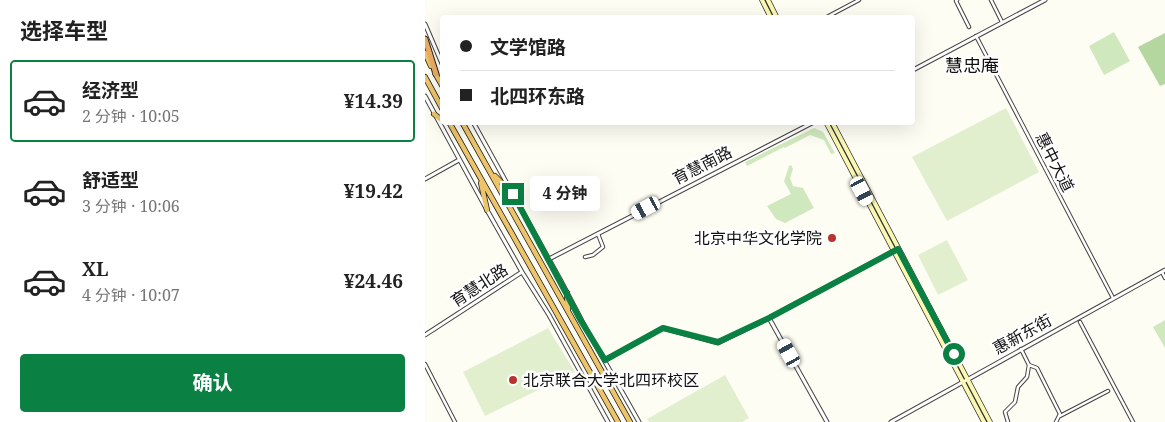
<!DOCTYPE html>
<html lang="zh">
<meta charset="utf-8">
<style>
:root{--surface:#fff;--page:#f6f6f6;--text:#222;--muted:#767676;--line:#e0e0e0;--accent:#0b8043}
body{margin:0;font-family:"Noto Serif","Noto Sans SC",serif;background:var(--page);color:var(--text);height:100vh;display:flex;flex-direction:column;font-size:19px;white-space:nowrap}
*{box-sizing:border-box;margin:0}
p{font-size:16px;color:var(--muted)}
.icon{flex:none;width:28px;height:28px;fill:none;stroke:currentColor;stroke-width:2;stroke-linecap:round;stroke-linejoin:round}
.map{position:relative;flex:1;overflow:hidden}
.sheet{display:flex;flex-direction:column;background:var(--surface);width:425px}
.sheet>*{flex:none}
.guide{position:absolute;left:15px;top:15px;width:475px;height:110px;border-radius:5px;box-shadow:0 5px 20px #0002;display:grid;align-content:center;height:110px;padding:0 20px;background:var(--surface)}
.end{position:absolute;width:22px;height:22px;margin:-11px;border:6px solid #0b8043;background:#fff;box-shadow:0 0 0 2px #fff}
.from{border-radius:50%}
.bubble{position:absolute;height:35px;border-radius:5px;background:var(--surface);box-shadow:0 5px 20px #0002;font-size:16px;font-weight:700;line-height:35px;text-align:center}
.car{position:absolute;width:15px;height:30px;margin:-15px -8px;border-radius:6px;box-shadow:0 0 4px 1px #0007;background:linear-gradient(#fff 24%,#345 0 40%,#fff 0 76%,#345 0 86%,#fff 0)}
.guide b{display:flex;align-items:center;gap:18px;height:48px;font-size:19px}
.guide b+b{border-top:1px solid var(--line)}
.guide i{width:12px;height:12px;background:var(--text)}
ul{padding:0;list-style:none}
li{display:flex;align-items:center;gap:15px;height:82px;margin:0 10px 8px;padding:0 10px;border:2px solid transparent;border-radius:5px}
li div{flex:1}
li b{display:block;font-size:19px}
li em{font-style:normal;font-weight:700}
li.selected{border-color:var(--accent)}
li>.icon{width:45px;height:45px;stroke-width:1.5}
h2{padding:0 20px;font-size:22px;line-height:60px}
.primary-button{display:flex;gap:10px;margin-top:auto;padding:10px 20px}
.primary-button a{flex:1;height:58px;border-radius:5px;background:var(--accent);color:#fff;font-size:20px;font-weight:700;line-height:58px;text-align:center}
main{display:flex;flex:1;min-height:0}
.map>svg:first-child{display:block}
.green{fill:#d0e8be}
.forest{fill:#b3d79e}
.pitch{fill:#e2efcf}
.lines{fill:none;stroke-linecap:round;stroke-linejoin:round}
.minor-casing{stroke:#434343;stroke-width:4.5}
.tertiary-casing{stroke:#434343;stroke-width:5}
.secondary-casing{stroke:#323232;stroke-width:5.5}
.trunk-casing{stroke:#212121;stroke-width:6}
.motorway-casing{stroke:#212121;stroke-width:7}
.minor{stroke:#fff;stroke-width:2.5}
.tertiary{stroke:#fff;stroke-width:3}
.secondary{stroke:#faf8b2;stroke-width:4}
.trunk{stroke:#eec46a;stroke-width:4.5}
.motorway{stroke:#ecac63;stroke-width:5}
.route{stroke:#0b8043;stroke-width:6}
.poi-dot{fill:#b9332f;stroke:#fff;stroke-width:2}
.labels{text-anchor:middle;stroke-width:5;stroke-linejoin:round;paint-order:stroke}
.street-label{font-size:16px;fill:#101010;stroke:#fff}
.poi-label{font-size:16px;fill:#101010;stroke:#fff;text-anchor:end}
.neighbourhood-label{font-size:18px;fill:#101010;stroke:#fff}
</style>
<main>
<section class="sheet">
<h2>选择车型</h2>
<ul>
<li class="selected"><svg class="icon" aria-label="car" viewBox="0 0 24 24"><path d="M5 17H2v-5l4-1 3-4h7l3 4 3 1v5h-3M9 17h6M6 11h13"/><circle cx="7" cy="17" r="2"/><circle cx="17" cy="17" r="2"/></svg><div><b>经济型</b><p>2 分钟 · 10:05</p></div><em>¥14.39</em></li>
<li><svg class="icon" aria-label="car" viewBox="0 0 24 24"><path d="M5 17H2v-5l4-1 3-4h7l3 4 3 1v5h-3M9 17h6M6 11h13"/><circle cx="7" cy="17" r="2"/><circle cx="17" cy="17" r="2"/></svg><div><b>舒适型</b><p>3 分钟 · 10:06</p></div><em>¥19.42</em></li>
<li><svg class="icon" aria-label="car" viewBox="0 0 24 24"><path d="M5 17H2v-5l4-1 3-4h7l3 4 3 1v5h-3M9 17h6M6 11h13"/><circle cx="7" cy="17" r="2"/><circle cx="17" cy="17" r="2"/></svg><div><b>XL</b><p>4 分钟 · 10:07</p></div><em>¥24.46</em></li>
</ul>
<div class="primary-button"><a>确认</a></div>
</section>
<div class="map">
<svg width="740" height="422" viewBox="0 0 740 422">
<rect width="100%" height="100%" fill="#fefdf3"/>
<path class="green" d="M689 32 705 61 679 75 664 46Z
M389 128 398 132 410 153 406 154 399 140 385 135 360 148 359 147 322 166 320 162Z
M366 165 368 169 365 178 368 186 378 188 389 208 360 223 351 219 342 206 366 194 359 181 364 166Z
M740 320V348L728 327Z"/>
<path class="forest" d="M740 33V84L735 86 713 47Z"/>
<path class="pitch" d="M581 108 614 172 522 221 487 157Z
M522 240 543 280 513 295 493 255Z
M123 328 150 372 60 416 38 372Z
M300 375 324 418 317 422H224L222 419Z"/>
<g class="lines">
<defs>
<path id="minor" d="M532 0 531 1 544 27
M566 0 577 22
M400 18 434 0
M551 36 688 298
M160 257 168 255 178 247 173 234
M737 272 740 278
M655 322 708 422
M596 349 604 365 612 368 635 414 631 422
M0 364 30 422
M635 416 683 391
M583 422 580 412 590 402 593 387 602 377 604 365"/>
<path id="tertiary" d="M0 24 18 66
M488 70 620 0
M0 96 62 210 97 272 124 315 183 422
M48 122 136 281 157 321 214 422
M0 179 34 160
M124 259 389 122
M344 318 402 422
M0 335 97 272
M180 360 238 328 293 343 344 318 469 251
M466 422 740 270"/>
<path id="secondary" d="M337 0 346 18
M343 0 352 18
M401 122 559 422
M407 122 565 422"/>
<path id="trunk" d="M0 53 6 66
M10 73 18 87
M0 77 18 110
M9 114 18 121
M24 122 193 422
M37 122 205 422
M70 176 88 194
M56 183 62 210
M142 293 143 310"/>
<path id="motorway" d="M0 39 11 74"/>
</defs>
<use href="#minor" class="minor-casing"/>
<use href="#tertiary" class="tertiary-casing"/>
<use href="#secondary" class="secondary-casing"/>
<use href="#trunk" class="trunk-casing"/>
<use href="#motorway" class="motorway-casing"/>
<use href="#minor" class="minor"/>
<use href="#tertiary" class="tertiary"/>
<use href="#secondary" class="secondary"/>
<use href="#trunk" class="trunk"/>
<use href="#motorway" class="motorway"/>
</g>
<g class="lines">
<path class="route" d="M88 194 156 321 180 360 238 328 293 342 344 318 473 249 529 354"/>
</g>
<g class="poi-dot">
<circle cx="407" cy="238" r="5"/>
<circle cx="88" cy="380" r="5"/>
</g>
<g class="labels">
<g class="street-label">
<text transform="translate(630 162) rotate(63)" y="6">惠中大道</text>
<text transform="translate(277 165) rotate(-27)" y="6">育慧南路</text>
<text transform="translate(54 285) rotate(-33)" y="6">育慧北路</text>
<text transform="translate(597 334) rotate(-29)" y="6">惠新东街</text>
</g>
<g class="poi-label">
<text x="397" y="244">北京中华文化学院</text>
<text x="98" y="386" text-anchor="start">北京联合大学北四环校区</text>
</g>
<g class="neighbourhood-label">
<text x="547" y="72">慧忠庵</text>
</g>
</g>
</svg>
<i class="end from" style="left:529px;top:354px"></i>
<i class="end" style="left:88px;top:194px"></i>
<div class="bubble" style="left:105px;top:176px;width:70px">4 分钟</div>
<i class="car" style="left:437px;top:191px;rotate:152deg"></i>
<i class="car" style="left:221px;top:208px;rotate:242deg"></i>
<i class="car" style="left:364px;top:353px;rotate:331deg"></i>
<div class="guide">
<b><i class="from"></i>文学馆路</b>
<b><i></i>北四环东路</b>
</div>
</div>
</main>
